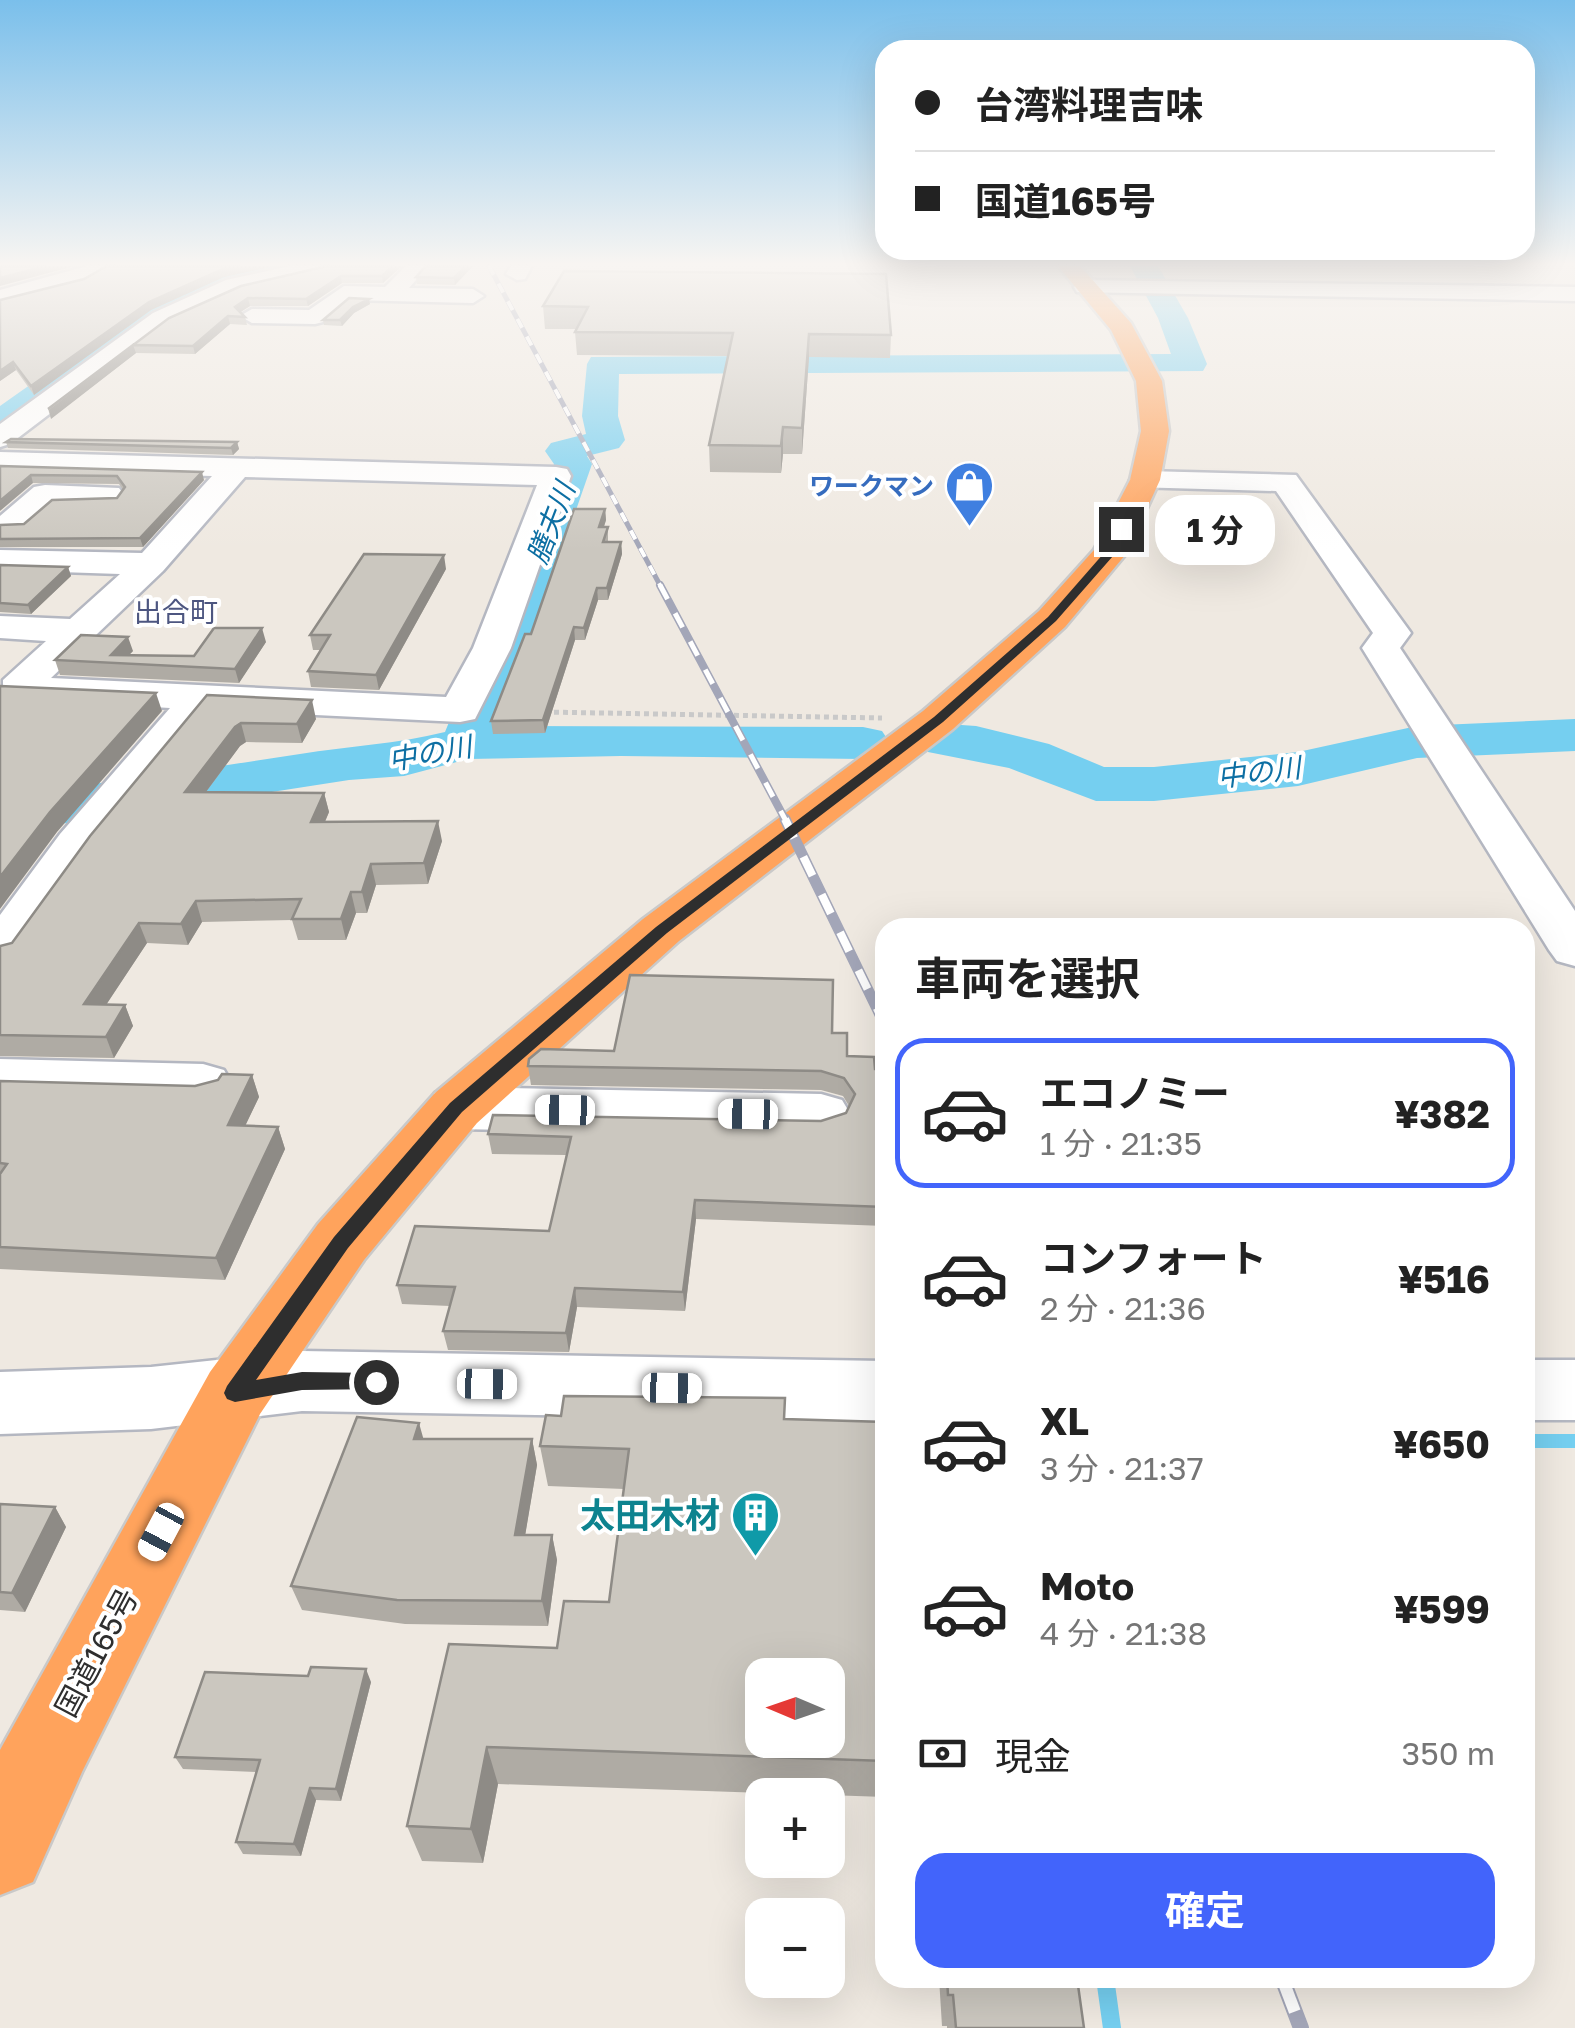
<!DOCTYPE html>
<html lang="ja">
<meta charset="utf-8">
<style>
:root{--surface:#fff;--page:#f2f2f2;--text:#222;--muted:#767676;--line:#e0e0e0;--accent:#4264fb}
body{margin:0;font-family:"Golos Text","Noto Sans JP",sans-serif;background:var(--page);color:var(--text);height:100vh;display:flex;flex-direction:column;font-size:38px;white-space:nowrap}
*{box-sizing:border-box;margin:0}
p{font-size:32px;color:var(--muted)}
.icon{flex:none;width:55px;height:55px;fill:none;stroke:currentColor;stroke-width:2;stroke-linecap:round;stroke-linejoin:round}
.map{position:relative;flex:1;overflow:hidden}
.details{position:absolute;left:875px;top:918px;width:660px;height:1070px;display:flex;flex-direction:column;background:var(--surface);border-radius:30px;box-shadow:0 10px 40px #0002}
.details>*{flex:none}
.guide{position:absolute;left:875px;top:40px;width:660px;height:220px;border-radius:30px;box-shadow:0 10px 40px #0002;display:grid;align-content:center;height:220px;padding:0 40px;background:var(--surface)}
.needle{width:65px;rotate:272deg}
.buttons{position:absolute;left:745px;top:1658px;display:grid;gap:20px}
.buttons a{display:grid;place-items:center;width:100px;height:100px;border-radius:20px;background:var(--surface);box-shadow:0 10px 40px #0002;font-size:50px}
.end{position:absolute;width:45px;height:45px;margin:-22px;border:12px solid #2e2e2e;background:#fff;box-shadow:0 0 0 5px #fff}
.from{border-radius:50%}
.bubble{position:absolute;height:70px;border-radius:30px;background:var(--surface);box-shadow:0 10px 40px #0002;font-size:32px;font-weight:700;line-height:70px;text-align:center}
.car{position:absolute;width:30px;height:60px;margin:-30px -15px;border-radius:12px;box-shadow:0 0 8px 2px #0007;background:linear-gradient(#fff 24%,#345 0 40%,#fff 0 76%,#345 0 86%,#fff 0)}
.guide b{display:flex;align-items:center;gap:35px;height:95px;font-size:38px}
.guide b+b{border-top:2px solid var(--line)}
.guide i{width:25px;height:25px;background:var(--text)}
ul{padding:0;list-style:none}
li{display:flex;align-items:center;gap:30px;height:150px;margin:0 20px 15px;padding:0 20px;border:5px solid transparent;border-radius:30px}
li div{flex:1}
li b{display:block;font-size:38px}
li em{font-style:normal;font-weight:700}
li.current{border-color:var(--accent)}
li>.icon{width:90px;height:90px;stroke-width:1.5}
h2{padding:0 40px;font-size:45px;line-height:120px}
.pay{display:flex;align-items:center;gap:25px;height:110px;padding:0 40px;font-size:38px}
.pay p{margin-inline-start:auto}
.primary-button{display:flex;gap:20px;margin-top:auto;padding:20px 40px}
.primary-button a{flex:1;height:115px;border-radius:30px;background:var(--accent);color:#fff;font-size:40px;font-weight:700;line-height:115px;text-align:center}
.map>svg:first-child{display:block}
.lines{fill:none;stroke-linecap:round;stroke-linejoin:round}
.stream-far1{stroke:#75cff0;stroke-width:14}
.stream{stroke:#75cff0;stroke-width:18}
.river{fill:#75cff0;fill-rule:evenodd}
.minor-casing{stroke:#b4b7c1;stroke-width:5}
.highway-casing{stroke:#c9c9c9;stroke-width:5}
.path{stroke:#c9c9c9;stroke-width:5;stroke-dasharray:5 4;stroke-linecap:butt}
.minor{fill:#fff;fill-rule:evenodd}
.highway{fill:#ffa35c;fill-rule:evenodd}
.rail-far3-casing{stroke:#a3a6b8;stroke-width:5}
.rail-far2-casing{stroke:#a3a6b8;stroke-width:8}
.rail-far1-casing{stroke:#a3a6b8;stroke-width:11}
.rail-casing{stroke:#a3a6b8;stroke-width:16}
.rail-far3{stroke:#fff;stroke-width:4;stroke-dasharray:10;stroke-linecap:butt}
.rail-far2{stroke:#fff;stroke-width:5;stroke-dasharray:16;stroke-linecap:butt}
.rail-far1{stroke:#fff;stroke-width:8;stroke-dasharray:21;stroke-linecap:butt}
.rail{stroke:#fff;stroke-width:12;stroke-dasharray:36;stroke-linecap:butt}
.wall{fill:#afaba4}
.shaded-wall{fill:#8e8b86}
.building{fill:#cbc7bf;stroke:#8e8b86;stroke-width:2.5;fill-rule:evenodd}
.route{fill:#2e2e2e}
.labels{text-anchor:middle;stroke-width:8;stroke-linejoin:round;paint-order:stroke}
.far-shop-label{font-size:25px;font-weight:bold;fill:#366cbe;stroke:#fff;text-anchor:end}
.far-water-label{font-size:28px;font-style:italic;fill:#0d6fa3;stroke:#fff}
.far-neighbourhood-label{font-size:28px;fill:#4d5680;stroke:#fff}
.street-label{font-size:30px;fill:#2e2e2e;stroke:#fff}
.near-culture-label{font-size:35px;font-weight:bold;fill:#0d838f;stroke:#fff;text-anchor:end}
</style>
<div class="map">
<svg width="1575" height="2028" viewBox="0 0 1575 2028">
<rect width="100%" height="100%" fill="#efe9e1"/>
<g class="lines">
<path class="stream-far1" d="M1525 1441H1575"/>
<path class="stream" d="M1105 1978 1112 2028"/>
<path class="river" d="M257 266H302L298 272 214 294 166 315 13 431 0 434V406L146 303 194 282Z
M1130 266H1158L1188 318 1207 364 1203 371 619 374 618 416 625 440 619 448 587 456 592 464 501 726 863 727 882 731 890 743 882 755 863 759 621 756 468 759 404 776 349 780 87 821 0 830V794C101 785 200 769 300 754 348 746 397 744 445 732L554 464 545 451 551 443 586 434 582 416 587 364 591 357 1171 354 1158 318Z
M1575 719V751L1417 758 1298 786 1154 801H1096L1009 768 928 752 920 740 928 728 947 724 976 726 1049 744 1104 767H1154L1298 752 1417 726Z"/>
<defs>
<path id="minor" d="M87 266H115L85 283 0 304V290Z
M290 266H327L324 271 241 290 169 323 10 444 0 447V424L153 313 226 280Z
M406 266H428L409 288 473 289 484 296 473 303 349 300 323 322 315 324 252 323 240 316 252 309 309 310 344 286 385 287Z
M511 266H532L525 279 517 280 506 274Z
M1085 280 1575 287V301L1077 292 1074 287Z
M0 452 556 467 567 469 571 476 511 648 475 719 460 722 211 710 94 854 18 962 0 967V915L60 834 170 708 3 698V680L46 641 0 638V616L70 619 120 574 0 570V550L142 553 212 476 0 470ZM245 477 537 485 473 648 446 697 51 678 163 571Z
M1145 471 1296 475 1411 633 1400 648 1575 911V966L1557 961 1549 950 1362 648 1373 633 1276 491 1134 487 1130 480 1134 473Z
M45 485 119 488 124 495 119 502 53 504 24 530H0V516L34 487Z
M0 1059 203 1064 224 1070 232 1084 224 1098 203 1104 0 1099Z
M456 1087 821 1094 842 1100 851 1115 842 1130 821 1136 456 1129 435 1123 426 1108 435 1093Z
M302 1351 885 1361V1421L302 1411 151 1429 0 1434V1372L151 1367Z
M1525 1360H1575V1420H1525Z"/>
<path id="highway" d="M1058 266H1080L1131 323 1162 381 1169 431 1160 480 1126 554 1065 627 953 729 679 941 477 1123 364 1260 260 1414 82 1772 33 1882 0 1895V1750L210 1372 318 1224 435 1093 643 919 923 711 1039 611 1094 550 1130 480 1141 431 1136 381 1111 330Z"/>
</defs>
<use href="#minor" class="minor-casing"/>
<use href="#highway" class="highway-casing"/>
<path class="path" d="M545 712 882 718"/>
<use href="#minor" class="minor"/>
<use href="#highway" class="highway"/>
<defs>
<path id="rail-far3" d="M489 266 661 587"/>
<path id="rail-far2" d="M660 585 786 821"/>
<path id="rail-far1" d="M785 819 885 1025"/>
<path id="rail" d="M1282 1978 1301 2028"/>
</defs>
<use href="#rail-far3" class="rail-far3-casing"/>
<use href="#rail-far2" class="rail-far2-casing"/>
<use href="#rail-far1" class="rail-far1-casing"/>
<use href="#rail" class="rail-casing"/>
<use href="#rail-far3" class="rail-far3"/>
<use href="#rail-far2" class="rail-far2"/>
<use href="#rail-far1" class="rail-far1"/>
<use href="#rail" class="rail"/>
</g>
<path class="wall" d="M107 266H274L224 277 151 310 34 395 16 370 0 381V300L84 279Z
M325 266H402L383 283H342L308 306H250L240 312 245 317 247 325 230 324 195 354 136 353 51 418 48 409 169 318 323 267Z
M426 266H473L455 285 417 284 416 277Z
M564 271 891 335 890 358 809 357 802 454H783L781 473 710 472 709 445 728 356 577 355 575 332 576 329H545L543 306Z
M369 299 370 304 354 313 342 326 324 325 323 320Z
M6 442H237L239 449 233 455 8 448Z
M0 466 204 480 143 547H0V525L24 524 117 498 123 490 119 484 33 483Z
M605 509 606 520 604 527H608V542H621L622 554 608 600H598L585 640H575L545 733 493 734 491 721 531 634Z
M0 565 68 567 71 576 31 614 0 612Z
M446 569 379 690 311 687 308 671 321 650H313L310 635Z
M266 642 239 683 60 675 55 660 133 651 129 655 194 656Z
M207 695 316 719 302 743 246 742 240 746 206 792 324 793 329 812 325 822 442 841 428 884 376 885 367 913H356L346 940H298L292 920 202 922 188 945 147 943 106 1005H125L133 1026 114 1058 0 1056V946L12 943Z
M832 1033 847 1056 875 1069 882 1114H885V1226L696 1219 685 1311 577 1307 569 1352 448 1350 443 1331 450 1306 402 1304 397 1285 549 1231 566 1155 492 1154 488 1134 821 1121 846 1113 849 1106 843 1096 821 1090 531 1085 528 1066 614 1051Z
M252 1075 259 1097 245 1126 278 1127 285 1149 225 1280 0 1269V1081L195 1086Z
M785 1398V1419L885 1422V1797L498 1784 483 1863 422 1861 407 1826 557 1648 609 1602 624 1489 548 1486 540 1446 561 1416Z
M424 1439H532L537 1465 525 1535H552L557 1560 548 1626 405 1624 302 1610 291 1586Z
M0 1504 55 1507 66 1527 25 1612 0 1610Z
M371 1682 341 1801 316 1800 301 1856 243 1854 236 1842 257 1772 183 1769 175 1757Z
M939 1978H1077L1084 2028H947V2026H942Z"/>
<path class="shaded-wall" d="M46 266H75L0 286V278Z
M240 266H274L224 277 151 310 34 395 31 386 149 302 223 269Z
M393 266H402L383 283 382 276Z
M466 266H473L455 285 454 278Z
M341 276 342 283 308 306 306 299Z
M248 298 250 306 236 315 235 307Z
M369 299 370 304 354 313 342 326 340 320 353 307Z
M228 316 230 324 195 354 193 346Z
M809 334V357L802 454V428Z
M133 345 136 353 51 419 49 410Z
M13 362 16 370 0 381V371Z
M783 427V454L781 473V446Z
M237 442 239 449 233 455 231 448Z
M202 472 204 480 143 547 140 538Z
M31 475 33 483 0 511V501Z
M605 509 606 520 600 538 599 527Z
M621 542 622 554 608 600 607 588Z
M444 555 446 569 379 690 376 675Z
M68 567 71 576 31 614 28 605Z
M597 588 598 600 585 640 584 628Z
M574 627 575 640 545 733 543 720Z
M262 628 266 642 239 683 235 669Z
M128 637 133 651 121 663 111 655Z
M156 693 162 711 57 832 0 909V877L50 812Z
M312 700 316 719 302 743 297 724Z
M241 723 246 742 240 746 191 812 185 792 235 727Z
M324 793 329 812 316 842 311 822Z
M438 821 442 841 428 884 424 863Z
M371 864 376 885 367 913 362 892Z
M351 892 356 913 346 940 341 919Z
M196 901 202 922 188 945 181 924Z
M139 923 147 943 92 1026 84 1004Z
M125 1005 133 1026 114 1058 106 1037Z
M252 1075 259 1097 235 1147 228 1125Z
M278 1127 285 1149 225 1280 216 1258Z
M695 1200 696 1219 685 1311 683 1292Z
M575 1288 577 1307 569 1352 566 1333Z
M419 1423 426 1448 414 1439Z
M532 1439 537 1465 521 1560 515 1535Z
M55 1507 66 1527 25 1612 12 1593Z
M552 1535 557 1560 548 1626 542 1601Z
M366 1669 371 1682 341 1801 336 1789Z
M487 1747 498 1784 483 1863 471 1829Z
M310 1788 316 1800 301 1856 294 1844Z"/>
<path class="building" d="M0 266H46L0 278Z
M107 266H240L223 269 149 302 31 386 13 362 0 371V300L84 279Z
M325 266H393L382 276H341L306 299 248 298 235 307 245 317 228 316 193 346 133 345 48 409 169 318 241 286 323 267Z
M426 266H466L454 278 416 277Z
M564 271 886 274 891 335 809 334 802 428 783 427 781 446 709 445 733 333 575 332 588 307 543 306Z
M349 298 369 299 353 307 340 320H323Z
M11 439 237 442 231 448 6 442Z
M0 466 202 472 140 538 0 539V525L24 524 52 500 117 498 125 487 117 476 31 475 0 501Z
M574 509H605L599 527H608L603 542H621L607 588H597L584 628 574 627 543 720 491 721 525 634H531Z
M364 554 444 555 376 675 308 671 330 635H310Z
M0 565 68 567 28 605 0 603Z
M214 628H262L235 669 55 660 81 635 128 637 111 655 194 656Z
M0 686 156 693 50 812 0 877Z
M207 695 312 700 297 724 241 723 235 727 185 792 324 793 311 822 438 821 424 863 371 864 362 892H351L341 919H292L301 899 196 901 181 924 139 923 84 1004 125 1005 106 1037 0 1035V946L12 943 90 836Z
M630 975 833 980 832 1033H847V1056L874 1057 875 1069H881L882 1114H885V1207L695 1200 683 1292 575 1288 566 1333 443 1331 455 1287 397 1285 415 1226 549 1231 571 1137 488 1134 493 1115 821 1121 846 1113 855 1094 844 1078 821 1071 528 1066 529 1059 541 1049 614 1051Z
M222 1074 252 1075 228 1125 278 1127 216 1258 0 1247V1174L7 1164 0 1163V1081L195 1086 218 1080Z
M564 1396 785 1398 784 1419 885 1422V1761L487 1747 471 1829 407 1826 449 1644 557 1648 564 1601 609 1602 629 1449 540 1446 546 1415 561 1416ZM762 1675H828V1740H762Z
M357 1417 419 1423 414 1439H532L515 1535H552L542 1601 397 1600 291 1586Z
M0 1504 55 1507 12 1593 0 1592Z
M311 1667 366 1669 336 1789 310 1788 294 1844 236 1842 260 1760 175 1757 205 1672 308 1676Z
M947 1978H1077L1084 2028H956L953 1995H948Z"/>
<linearGradient id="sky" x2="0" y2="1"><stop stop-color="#7abfeb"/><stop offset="0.48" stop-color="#f8f5f2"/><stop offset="1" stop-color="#f8f5f2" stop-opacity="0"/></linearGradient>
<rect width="1575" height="550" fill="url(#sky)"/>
<path class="route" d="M1118 527 1126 529 1113 556 1056 621 943 722 667 933 462 1112 348 1248 256 1380 302 1372 376 1373 384 1376 387 1382 384 1389 302 1390 235 1402 227 1399 224 1393 227 1386 334 1237 450 1103 656 927 934 717 1048 617 1104 553Z"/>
<defs>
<symbol id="shop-pin" viewBox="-11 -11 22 30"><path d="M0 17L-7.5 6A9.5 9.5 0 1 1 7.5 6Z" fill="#3f7fe0" stroke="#fff"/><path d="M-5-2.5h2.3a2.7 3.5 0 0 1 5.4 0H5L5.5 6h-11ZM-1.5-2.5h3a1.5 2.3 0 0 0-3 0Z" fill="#fff"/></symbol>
<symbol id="building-pin" viewBox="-11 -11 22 30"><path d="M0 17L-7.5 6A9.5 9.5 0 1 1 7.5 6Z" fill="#0f9aa8" stroke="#fff"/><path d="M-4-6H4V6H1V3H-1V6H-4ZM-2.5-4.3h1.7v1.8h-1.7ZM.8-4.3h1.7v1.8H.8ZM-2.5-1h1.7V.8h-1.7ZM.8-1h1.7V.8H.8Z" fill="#fff"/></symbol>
</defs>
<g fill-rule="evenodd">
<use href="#shop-pin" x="942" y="458" width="55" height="75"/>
<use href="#building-pin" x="728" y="1488" width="55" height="75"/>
</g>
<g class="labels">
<g class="far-shop-label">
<text x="934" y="495">ワークマン</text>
</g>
<g class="far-water-label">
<text transform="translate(551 523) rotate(-69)" y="10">膳夫川</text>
<text transform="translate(430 753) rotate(-10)" y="10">中の川</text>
<text transform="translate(1259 772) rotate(-7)" y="10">中の川</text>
</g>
<g class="far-neighbourhood-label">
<text x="176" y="622">出合町</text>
</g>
<g class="street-label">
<text transform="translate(97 1653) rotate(-62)" y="10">国道165号</text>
</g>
<g class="near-culture-label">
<text x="720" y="1528">太田木材</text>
</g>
</g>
</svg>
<div class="buttons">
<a><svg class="needle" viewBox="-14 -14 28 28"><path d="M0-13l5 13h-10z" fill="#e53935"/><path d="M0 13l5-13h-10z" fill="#767676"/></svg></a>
<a>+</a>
<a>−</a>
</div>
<i class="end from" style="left:376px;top:1382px"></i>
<i class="end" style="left:1121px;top:529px"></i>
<div class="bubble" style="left:1155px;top:495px;width:120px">1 分</div>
<i class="car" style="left:565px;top:1110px;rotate:271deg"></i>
<i class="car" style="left:748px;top:1114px;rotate:271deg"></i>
<i class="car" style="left:487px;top:1384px;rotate:91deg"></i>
<i class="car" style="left:672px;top:1388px;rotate:91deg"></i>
<i class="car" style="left:161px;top:1532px;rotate:208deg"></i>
<div class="guide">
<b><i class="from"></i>台湾料理吉味</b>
<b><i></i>国道165号</b>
</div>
<section class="details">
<h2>車両を選択</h2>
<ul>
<li class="current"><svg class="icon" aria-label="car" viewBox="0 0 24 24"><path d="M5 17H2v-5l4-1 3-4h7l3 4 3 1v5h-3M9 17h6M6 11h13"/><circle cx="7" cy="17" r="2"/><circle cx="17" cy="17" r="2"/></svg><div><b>エコノミー</b><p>1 分 · 21:35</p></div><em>¥382</em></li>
<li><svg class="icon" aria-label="car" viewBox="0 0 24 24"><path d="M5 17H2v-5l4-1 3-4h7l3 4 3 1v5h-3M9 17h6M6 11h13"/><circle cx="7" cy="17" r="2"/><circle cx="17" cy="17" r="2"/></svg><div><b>コンフォート</b><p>2 分 · 21:36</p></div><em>¥516</em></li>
<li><svg class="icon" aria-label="car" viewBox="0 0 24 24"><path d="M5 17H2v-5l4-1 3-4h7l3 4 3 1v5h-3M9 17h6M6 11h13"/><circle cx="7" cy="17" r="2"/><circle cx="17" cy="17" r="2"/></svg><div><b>XL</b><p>3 分 · 21:37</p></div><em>¥650</em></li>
<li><svg class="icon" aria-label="car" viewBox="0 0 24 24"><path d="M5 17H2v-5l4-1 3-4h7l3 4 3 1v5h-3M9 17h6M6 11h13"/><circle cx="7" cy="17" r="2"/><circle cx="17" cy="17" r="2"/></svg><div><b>Moto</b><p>4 分 · 21:38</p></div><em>¥599</em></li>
</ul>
<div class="pay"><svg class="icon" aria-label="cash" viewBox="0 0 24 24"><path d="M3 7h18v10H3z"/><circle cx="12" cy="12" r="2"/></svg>現金<p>350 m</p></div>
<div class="primary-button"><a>確定</a></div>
</section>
</div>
